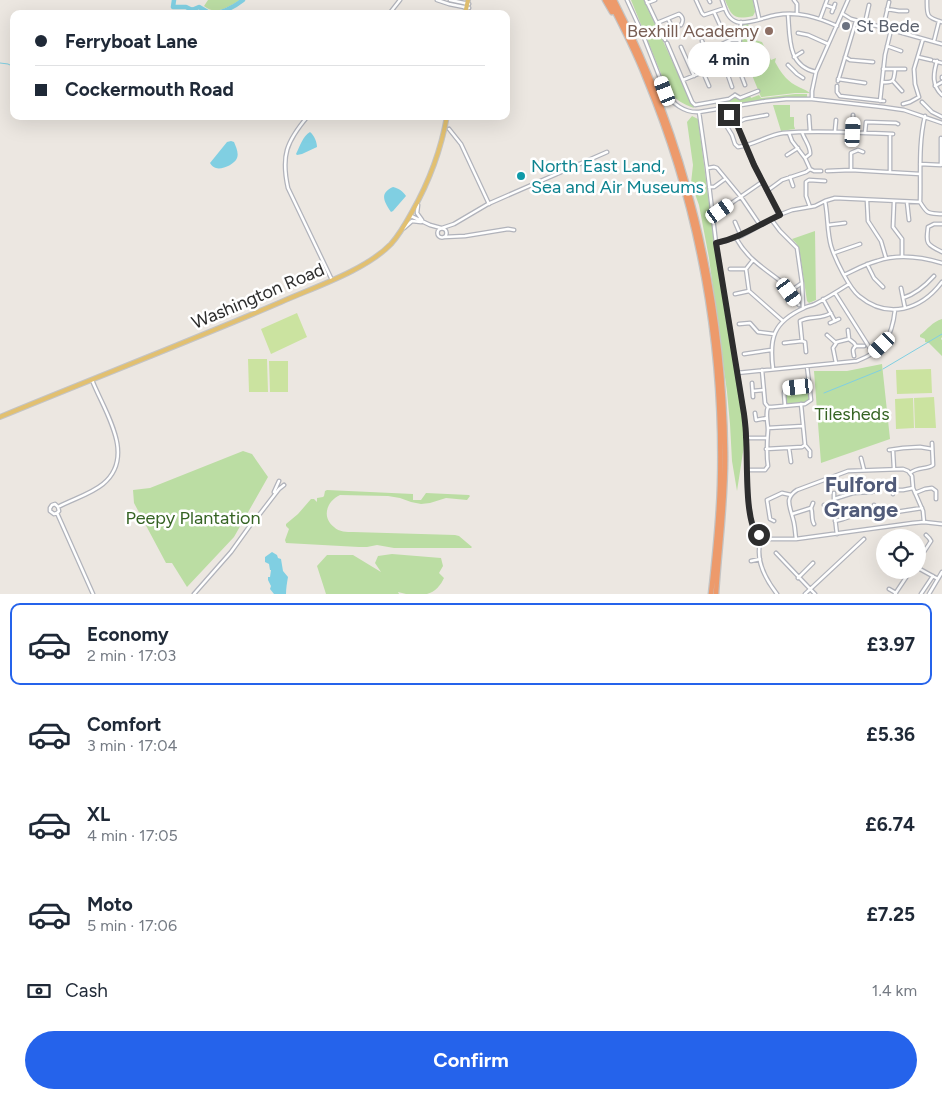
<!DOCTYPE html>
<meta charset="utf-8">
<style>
:root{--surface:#fff;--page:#f6f6f7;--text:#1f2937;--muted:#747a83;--line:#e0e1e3;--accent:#2563eb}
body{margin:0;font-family:Figtree,sans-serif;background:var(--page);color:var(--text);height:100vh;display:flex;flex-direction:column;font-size:19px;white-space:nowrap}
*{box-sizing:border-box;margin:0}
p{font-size:16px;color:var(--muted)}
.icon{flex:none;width:28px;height:28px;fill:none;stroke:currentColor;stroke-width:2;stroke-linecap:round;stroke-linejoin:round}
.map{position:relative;height:594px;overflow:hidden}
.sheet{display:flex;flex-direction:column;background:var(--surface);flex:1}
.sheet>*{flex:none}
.banner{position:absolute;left:10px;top:10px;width:500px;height:110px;border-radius:10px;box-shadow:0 5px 20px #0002;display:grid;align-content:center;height:110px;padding:0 25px;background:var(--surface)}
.buttons{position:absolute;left:876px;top:529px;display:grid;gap:10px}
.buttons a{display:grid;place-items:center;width:50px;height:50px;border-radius:50%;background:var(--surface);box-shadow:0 5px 20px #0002;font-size:25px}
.end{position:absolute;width:22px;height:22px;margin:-11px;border:6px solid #2d2d2d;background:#fff;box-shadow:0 0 0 2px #fff}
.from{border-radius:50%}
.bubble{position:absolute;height:35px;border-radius:18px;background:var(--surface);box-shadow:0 5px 20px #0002;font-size:16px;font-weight:700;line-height:35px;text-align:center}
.car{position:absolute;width:15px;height:30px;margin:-15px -8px;border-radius:6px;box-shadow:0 0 4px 1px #0007;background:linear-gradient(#fff 24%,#345 0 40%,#fff 0 76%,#345 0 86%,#fff 0)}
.banner b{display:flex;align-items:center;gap:18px;height:48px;font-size:19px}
.banner b+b{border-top:1px solid var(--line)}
.banner i{width:12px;height:12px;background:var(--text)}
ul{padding:9px 0 0;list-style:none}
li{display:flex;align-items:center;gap:15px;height:82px;margin:0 10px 8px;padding:0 15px;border:2px solid transparent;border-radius:10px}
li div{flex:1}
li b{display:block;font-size:19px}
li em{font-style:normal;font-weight:700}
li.on{border-color:var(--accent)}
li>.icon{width:45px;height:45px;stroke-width:1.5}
.pay{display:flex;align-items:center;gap:12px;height:55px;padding:0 25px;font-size:19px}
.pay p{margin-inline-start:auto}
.button{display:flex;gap:10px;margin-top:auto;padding:10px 25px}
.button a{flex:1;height:58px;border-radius:30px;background:var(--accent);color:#fff;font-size:20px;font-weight:700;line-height:58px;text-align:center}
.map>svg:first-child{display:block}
.green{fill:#bbdda3}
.pitch{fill:#cbe3a0}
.water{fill:#80cfe2}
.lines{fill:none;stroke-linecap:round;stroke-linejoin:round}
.stream{stroke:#80cfe2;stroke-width:1}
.river{stroke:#80cfe2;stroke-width:4.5}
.minor-casing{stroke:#b1b3bb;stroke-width:5}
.major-casing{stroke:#c4c4c4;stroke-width:6}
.highway-casing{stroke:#c4c4c4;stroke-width:7}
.minor{stroke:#fff;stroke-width:2.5}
.major{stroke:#e2c070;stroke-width:4}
.highway{stroke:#ed9a6b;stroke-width:4.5}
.route{stroke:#2d2d2d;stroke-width:6}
.worship-dot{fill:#6b7280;stroke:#fff;stroke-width:2}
.education-dot{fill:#8d6e63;stroke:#fff;stroke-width:2}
.culture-dot{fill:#0f9aa8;stroke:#fff;stroke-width:2}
.labels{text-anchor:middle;stroke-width:5;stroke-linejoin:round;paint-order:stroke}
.worship-label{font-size:18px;fill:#5b616d;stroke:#fff;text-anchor:start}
.education-label{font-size:18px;fill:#785e54;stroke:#fff;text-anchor:end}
.culture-label{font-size:18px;fill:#0d838f;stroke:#fff;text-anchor:start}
.street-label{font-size:18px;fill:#2d2d2d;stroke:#fff}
.park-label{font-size:18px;fill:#356323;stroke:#fff}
.district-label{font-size:22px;font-weight:bold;fill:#515b79;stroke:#fff}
</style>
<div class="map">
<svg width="942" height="594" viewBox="0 0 942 594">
<rect width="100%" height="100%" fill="#ece7e1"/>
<path class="green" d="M208 0H240C228 7 216 16 204 6Z
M631 0H644L694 108C683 104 676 100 668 91Z
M725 0H753L755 12 753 16C734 20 732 17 725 0Z
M744 23H748L751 39 762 42 771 60 776 58 775 62C780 71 786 80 795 85 800 88 805 89 810 93H795L761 97 740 46 742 26Z
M795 94H807V97L778 98 723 106 716 105 715 103 735 97 739 98 750 95 751 98 759 95 761 98Z
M773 105H790V117H794V126L795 129 781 131Z
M692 116 698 119 717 263 728 333 736 373 745 439 737 491 732 461 730 424 727 392 709 258 699 205 691 183 693 165 687 122Z
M815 231 816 300 809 303 807 301 799 248 796 243 792 239Z
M942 319V337L941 339 942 340V356L929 343 925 342V339L920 337V335C928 329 932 322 942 319Z
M882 364 890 439 821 463 814 371H847Z
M809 386 811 397 808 403 785 406 784 390Z
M243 451 252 454 268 477 234 537 187 587 172 563H166L134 503 133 490 150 488Z
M327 490 413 494V500H421L426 493 469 495 470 496 467 500 446 498 430 503 421 504 411 502 400 498 388 496 340 495C327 501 321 517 334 527 339 532 347 532 353 532L455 535 459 536 472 547 471 548H394L377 545 367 547H359L286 543 285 540 289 529 286 526V524L298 514 311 499H314L317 502V498L323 497 324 496 325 491Z
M392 554 441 558 443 566 439 573 444 578C441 585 435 592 427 594H406L398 592 399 594H326L317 566 327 555H353L381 572 375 563 378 556Z"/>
<path class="pitch" d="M297 313 307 337 271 354 261 329Z
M248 359H267L268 392H249Z
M269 361H288V392H270Z
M931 369 932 393 897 394 896 370Z
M934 397 936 428H915L914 398Z
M913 398 914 428 896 429 895 399Z"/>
<path class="water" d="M310 132C314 135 317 142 317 147L302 154 297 155 296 154C300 146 303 136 310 132Z
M231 141 234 142C236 147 239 153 237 158 235 164 222 170 216 168 213 167 212 166 210 163L227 142Z
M393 187C398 188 403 191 406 196L393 211 391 212C384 202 379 193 393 187Z
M272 552 277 555 278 558 281 559 283 571 288 577C287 583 286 588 286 594H274L270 589 271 586 268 580V577H270L271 570H270L269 564 265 562V557Z"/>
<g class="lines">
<path class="stream" d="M219 14 220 13
M0 63 8 64 14 67
M883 369 942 334
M824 393 881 370"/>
<path class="river" d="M174 0 173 7H186L192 10 199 7 211 14
M213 14C225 12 234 7 243 0"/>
<defs>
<path id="minor" d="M437 0 449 4 469 8
M450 0 469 4
M627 0 643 35 665 91C672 104 685 113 699 112L766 101 786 99H812L883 107 904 110 942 123
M646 0 665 40
M696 0 702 13 704 15 725 8
M709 0 710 2
M722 0C725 8 727 19 737 22 746 25 765 17 776 15 798 11 817 17 837 26
M755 0 759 18
M794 0 797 4V14
M927 0C927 16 926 17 942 22
M647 3 655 0
M825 5 834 8
M887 9 899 11H907
M714 12 724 34
M832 12 835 4
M389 14 400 0
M788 14C790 37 787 66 816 72
M843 14 851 19 896 31
M668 19 673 28 678 27
M820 19 827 0
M657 23 679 14C683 17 684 20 681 25
M865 23 869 5
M883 28 889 2
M899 32 942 44
M798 33 808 35 828 44
M702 41 713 68
M934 41 939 21
M667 43 692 102 695 105 729 99 735 95
M720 45 731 40H739
M887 46 901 51
M681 47 694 76
M794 57 802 52
M845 57 850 60 873 62
M918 57 931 60
M732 59 737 64 745 85
M934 61 942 63
M937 61C933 74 932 86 942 95
M724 64 732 87
M788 65 797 74 803 78
M883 69H905
M703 72 709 86
M942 77V78
M838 79 865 83
M683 80 728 62C742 53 740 37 741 22
M838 81 856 21
M893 81 902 91
M882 82C894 83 894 81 895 70
M837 86V92L840 96 884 101
M935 86 942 82
M735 95 740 98 758 91
M812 99V91L816 72 848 0
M880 101 885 55 891 30
M922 102 932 112 942 117
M903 104 910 102 919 97 915 84 914 69 923 39
M699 112 707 168 716 243 744 414C745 422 746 429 746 437 748 460 744 520 758 536L757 540 761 542
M308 116C286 142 281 156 288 188L332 280
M809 116 810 131
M736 123 745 119 767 115
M449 129 461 144 489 204
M835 131 836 120
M802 132C804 139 811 147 810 154L805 158
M853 132V115
M789 133 792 141 805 158 810 169
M865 133 866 122 896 123 898 124
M787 155 798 148
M920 164 941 165
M941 165V138
M708 168 714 167 717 168 741 197 760 225
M810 169 814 171H821
M851 170V153L858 150 863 152
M827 171 851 170 920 174
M890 172V134
M790 177 793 186
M709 187H714L725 179
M767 191 782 180 806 172 810 169
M825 201C828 215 827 232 831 246 835 259 849 288 859 296 888 320 921 310 942 282
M867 201 868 221 881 241 886 258
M894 202 893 227 902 239V257
M907 202 909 220
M920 202C921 174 918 145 925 116
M920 202C928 215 928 213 942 214
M418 205 417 213 422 220
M810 207 806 196V182L809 180 825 181
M720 211 762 182
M779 215C766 189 753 164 742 138 740 132 737 121 732 117 729 114 728 115 725 116L724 122 732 135 735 144 738 147C754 145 768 135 783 133 820 130 857 133 893 134
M411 216 430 225 441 228
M771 219 780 231 797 248 802 283 803 308
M735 222 741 236
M942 224H934L928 227C926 244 926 244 942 252
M828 225 845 223
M404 228 412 221 421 222
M442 228 454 224 488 204 607 152
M437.5 233a4.5 4.5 0 1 1 9 0a4.5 4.5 0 1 1-9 0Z
M444 237 465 236 508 229 514 230
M736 238C747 258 762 267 779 280 787 287 793 297 799 305
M716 243 726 241 741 236 779 215 792 210 815 206 825 201 835 198 920 202
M834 253 860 244
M753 260 746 269 749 291 783 321
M867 264 874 278 883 287
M730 269H746
M844 275C855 270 865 264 877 261 897 254 922 257 942 263
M901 288 905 308
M789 292 802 283
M835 293 873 353
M735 294 749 291
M903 298C916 294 925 286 934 276
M823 299 835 321
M830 323 839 319
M739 324 750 323 758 332 774 334
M848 330 849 339
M827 335 836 343
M802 341 800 321C810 315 821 320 831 313
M784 343 802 341 805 342 806 352
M744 354 771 350
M854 356C853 351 852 349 856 346H864
M836 363 833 348 837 342 849 339 854 343 856 346
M773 369C769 338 773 322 804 308 807 306 811 306 815 304 827 298 838 291 849 284
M762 370 765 403 768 407H772L805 404 811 400 807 366
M737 373 857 361C883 351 892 338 895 310
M752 383 753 397
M753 391 764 390
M785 406 784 393 785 389 809 386
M755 413 756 420 767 418
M768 428 803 426
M746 438H767
M805 445 810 451V456
M789 448 791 462
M766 449 802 447 805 445 801 404
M889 450 903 448 920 447 932 449
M893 451 894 469
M861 458 864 470
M747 470H765L768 466C766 454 767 442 768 430 768 422 765 414 768 407
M910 473C919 466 926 470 933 465L932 443
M274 492 279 481
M915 493 925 489 932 488 936 491V499
M893 494 894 490H903L913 488
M834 499 853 493 872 492 875 491
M824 505C837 510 835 523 837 534
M874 505V513
M58 507 59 511 57 513 54 514 50 511V508L52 505 55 504 58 507C73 499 91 494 103 484 137 456 104 411 92 380
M811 508 813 503
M894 508 896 512 922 508
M831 509 834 503V493
M57 513 93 594
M792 514 811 508C813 513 811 519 814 524
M774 521 770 519 767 500 782 493 791 495
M835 521 843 519 858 514 881 513
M758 535 763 534 765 536 766 539
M766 539H796L913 523 924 522 942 524
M796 539C795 532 795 525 793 519 790 506 784 498 797 490L848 471 903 469 908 471 912 476 913 488 923 511 924 522
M760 543C756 561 766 580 777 594
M776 553 815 594
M751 561 760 559
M918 561 931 541 929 538 926 535
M918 568 938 579
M798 578 813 563
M889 589 896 593
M194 594 231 552 254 520 259 515 279 489 284 485
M805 594 864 539
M895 594 911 570
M921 594 933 576
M929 594 942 572"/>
<path id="major" d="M465 14 468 0
M0 417C94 378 188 342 281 302 315 287 366 270 391 244 400 234 406 223 412 212 429 182 441 150 447 116"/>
<path id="highway" d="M605 0 612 12
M609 0C622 26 636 52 646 79 699 207 724 346 720 485 719 521 715 558 711 594
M614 0C686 139 723 295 725 451 726 499 719 546 716 594"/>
</defs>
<use href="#minor" class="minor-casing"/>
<use href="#major" class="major-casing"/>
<use href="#highway" class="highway-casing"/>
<use href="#minor" class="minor"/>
<use href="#major" class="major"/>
<use href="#highway" class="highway"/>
</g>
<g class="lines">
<path class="route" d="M729 115 732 116 735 120 754 165 780 215C758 225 740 238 716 243L744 414C745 422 746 429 746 437 748 460 744 520 758 536L759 535"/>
</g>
<circle class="worship-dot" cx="846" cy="26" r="5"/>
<circle class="education-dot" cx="769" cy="31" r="5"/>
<circle class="culture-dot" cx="521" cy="176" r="5"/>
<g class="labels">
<g class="worship-label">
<text x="856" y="32">St Bede</text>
</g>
<g class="education-label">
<text x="759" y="37">Bexhill Academy</text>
</g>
<g class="culture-label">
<text x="531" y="172">North East Land,<tspan x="531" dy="21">Sea and Air Museums</tspan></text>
</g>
<g class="street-label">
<text transform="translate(258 296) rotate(-23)" y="6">Washington Road</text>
</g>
<g class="park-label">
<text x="852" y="420">Tilesheds</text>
<text x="193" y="524">Peepy Plantation</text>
</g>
<g class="district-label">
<text x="861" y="492">Fulford<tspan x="861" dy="25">Grange</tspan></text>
</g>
</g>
</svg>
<div class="buttons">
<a><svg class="icon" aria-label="locate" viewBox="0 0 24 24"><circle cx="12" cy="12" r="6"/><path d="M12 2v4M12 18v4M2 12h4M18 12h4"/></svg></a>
</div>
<i class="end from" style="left:759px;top:535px"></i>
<i class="end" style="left:729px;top:115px"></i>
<div class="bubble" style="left:688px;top:42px;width:82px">4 min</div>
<i class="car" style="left:665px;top:91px;rotate:339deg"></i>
<i class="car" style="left:853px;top:132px;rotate:3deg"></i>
<i class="car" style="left:720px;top:211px;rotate:55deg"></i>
<i class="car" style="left:789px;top:292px;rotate:144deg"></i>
<i class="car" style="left:882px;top:345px;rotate:226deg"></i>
<i class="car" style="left:798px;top:387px;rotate:264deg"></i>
<div class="banner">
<b><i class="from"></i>Ferryboat Lane</b>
<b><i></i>Cockermouth Road</b>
</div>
</div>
<section class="sheet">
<ul>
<li class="on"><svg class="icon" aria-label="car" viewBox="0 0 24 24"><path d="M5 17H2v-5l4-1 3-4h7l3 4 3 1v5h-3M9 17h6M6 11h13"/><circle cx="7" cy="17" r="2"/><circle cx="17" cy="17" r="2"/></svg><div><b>Economy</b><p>2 min · 17:03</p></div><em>£3.97</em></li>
<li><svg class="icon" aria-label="car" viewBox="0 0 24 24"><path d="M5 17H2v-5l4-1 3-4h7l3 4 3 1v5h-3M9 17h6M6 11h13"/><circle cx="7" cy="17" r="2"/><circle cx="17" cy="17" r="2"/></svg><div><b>Comfort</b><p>3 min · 17:04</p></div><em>£5.36</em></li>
<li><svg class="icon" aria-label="car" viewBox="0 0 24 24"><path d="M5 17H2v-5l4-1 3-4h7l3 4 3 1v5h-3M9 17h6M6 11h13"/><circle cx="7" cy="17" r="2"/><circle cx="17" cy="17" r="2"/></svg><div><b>XL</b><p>4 min · 17:05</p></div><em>£6.74</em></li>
<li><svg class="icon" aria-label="car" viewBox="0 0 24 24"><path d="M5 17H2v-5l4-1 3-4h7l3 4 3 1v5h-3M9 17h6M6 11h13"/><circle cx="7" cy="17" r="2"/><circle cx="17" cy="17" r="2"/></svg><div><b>Moto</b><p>5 min · 17:06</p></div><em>£7.25</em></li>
</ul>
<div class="pay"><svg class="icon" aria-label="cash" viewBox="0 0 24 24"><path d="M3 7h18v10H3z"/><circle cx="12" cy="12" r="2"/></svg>Cash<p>1.4 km</p></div>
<div class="button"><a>Confirm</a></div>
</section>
